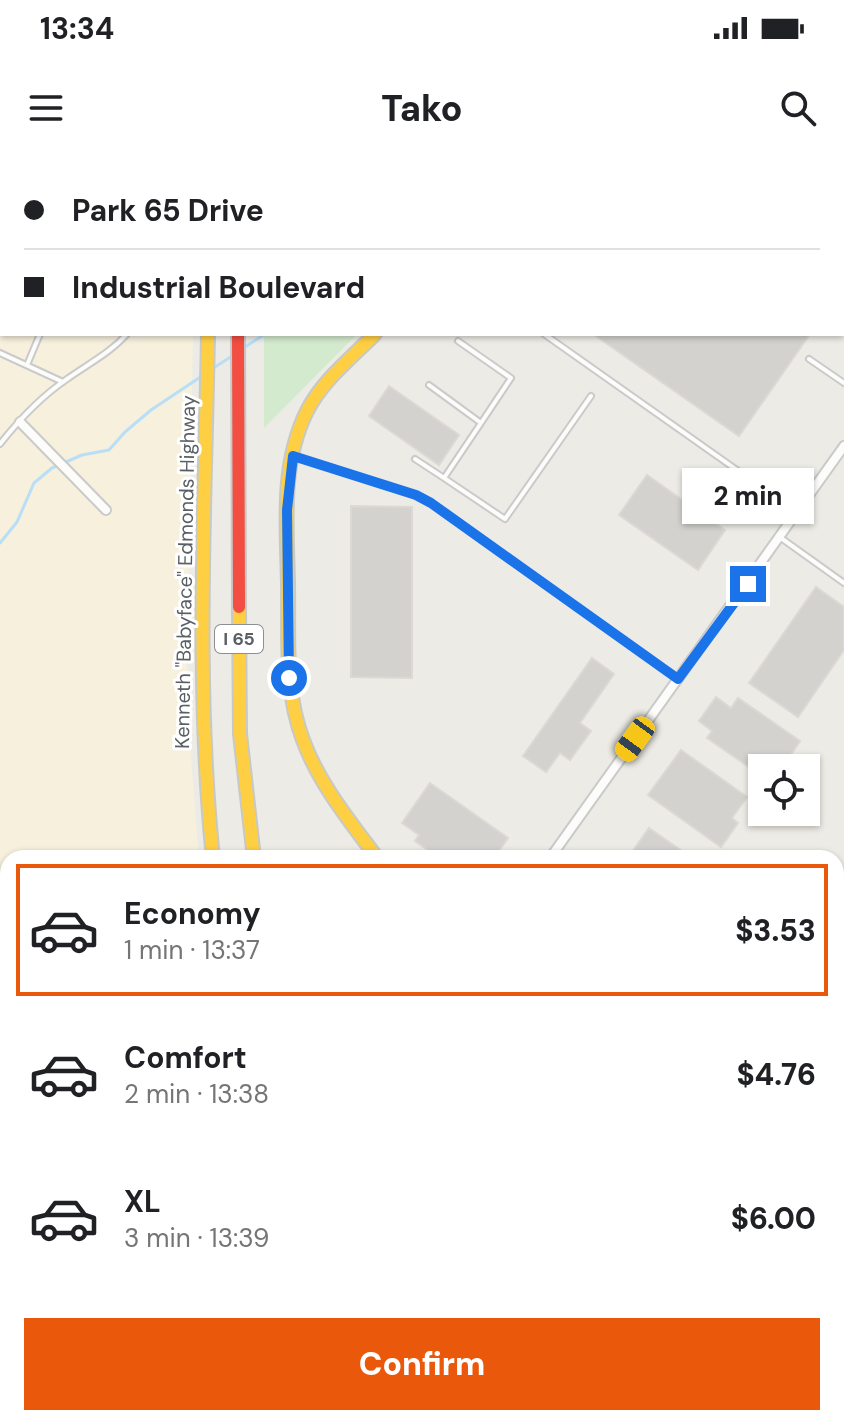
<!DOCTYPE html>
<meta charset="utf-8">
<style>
:root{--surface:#fff;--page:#f6f6f6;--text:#202124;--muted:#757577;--line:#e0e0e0;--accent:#ea580c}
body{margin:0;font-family:"DM Sans",sans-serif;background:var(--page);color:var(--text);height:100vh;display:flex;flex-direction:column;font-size:30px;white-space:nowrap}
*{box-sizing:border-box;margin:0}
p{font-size:26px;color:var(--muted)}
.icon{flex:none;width:44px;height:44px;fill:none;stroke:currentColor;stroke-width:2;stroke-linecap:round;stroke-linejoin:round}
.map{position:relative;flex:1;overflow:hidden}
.panel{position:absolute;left:0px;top:690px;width:844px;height:576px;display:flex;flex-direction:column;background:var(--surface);border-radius:24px 24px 0 0;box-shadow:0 2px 6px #0004}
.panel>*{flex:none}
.banner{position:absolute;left:0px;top:0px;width:844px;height:176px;box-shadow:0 2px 6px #0004;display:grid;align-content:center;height:176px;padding:0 24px;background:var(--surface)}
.fabs{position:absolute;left:748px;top:594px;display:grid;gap:16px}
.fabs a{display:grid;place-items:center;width:72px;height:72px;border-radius:0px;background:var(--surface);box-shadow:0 2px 6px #0004;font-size:40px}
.end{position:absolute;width:36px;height:36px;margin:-18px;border:10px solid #1a73e8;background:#fff;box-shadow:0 0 0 4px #fff}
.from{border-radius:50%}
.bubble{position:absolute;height:56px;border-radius:0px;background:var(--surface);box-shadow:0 2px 6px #0004;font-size:26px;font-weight:800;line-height:56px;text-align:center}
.car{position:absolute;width:24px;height:48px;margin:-24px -12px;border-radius:10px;box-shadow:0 0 6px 2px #0007;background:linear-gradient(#f5c518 24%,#345 0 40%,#f5c518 0 76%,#345 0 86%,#f5c518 0)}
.banner b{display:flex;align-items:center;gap:28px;height:76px;font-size:30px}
.banner b+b{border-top:2px solid var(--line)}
.banner i{width:20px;height:20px;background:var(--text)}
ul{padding:14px 0 0;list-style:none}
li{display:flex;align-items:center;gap:24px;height:132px;margin:0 16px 12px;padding:0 8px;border:4px solid transparent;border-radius:0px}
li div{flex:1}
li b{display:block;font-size:30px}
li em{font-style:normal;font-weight:800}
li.current{border-color:var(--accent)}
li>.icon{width:72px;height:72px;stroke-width:1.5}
.cta{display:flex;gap:16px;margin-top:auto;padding:16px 24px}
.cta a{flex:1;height:92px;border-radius:0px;background:var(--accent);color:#fff;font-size:32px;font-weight:800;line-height:92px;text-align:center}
.status{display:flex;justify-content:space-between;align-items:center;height:56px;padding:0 40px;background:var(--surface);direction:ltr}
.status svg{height:22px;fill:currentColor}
header{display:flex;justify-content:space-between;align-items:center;height:104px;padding:0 24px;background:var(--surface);font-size:36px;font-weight:800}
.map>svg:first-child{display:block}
.commercial{fill:#f6f0dd}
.green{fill:#d3eace}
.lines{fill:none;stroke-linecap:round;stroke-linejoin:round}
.stream{stroke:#b8dff7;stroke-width:3}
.building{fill:#d3d2cf;stroke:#dcd9d4;stroke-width:2}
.lane-casing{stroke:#c9cac9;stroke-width:8}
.street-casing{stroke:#c9cac9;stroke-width:12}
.fast-casing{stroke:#c7c9c7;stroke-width:16}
.slow-casing{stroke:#c7c9c7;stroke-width:16}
.jam-casing{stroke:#c7c9c7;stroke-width:16}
.lane{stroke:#fcfcfb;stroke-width:4}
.street{stroke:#fcfcfb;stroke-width:8}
.fast{stroke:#16e098;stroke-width:12}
.slow{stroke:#ffcf43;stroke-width:12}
.jam{stroke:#f24e42;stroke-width:12}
.rail-casing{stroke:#e3e2e2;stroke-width:6}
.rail{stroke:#fff;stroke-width:3;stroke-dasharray:9;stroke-linecap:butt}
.route{stroke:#1a73e8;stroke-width:10}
.labels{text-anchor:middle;stroke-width:6;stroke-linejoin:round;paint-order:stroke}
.shield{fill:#fff;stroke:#8c8f93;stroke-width:2}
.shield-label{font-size:18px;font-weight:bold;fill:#5a5f65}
.street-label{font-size:20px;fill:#5a5f65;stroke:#fff}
</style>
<div class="status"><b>13:34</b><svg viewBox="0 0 49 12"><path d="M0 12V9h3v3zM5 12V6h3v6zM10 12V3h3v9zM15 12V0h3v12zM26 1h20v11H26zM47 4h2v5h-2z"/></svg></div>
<header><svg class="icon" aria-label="menu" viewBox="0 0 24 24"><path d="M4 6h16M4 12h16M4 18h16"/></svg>Tako<svg class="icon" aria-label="search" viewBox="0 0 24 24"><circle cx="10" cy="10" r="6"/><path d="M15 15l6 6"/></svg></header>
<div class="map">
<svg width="844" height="1266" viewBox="0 0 844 1266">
<rect width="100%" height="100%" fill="#ecebe5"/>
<path class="commercial" d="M0 0H194L2 2V174H193L187 499 190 587 199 698H8V840L0 835Z
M0 1138 8 1170V1258H20L19 1266H0Z
M36 1258H320L327 1266H36Z"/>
<path class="green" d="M265 0H458L457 2Z
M264 174H357L264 268Z"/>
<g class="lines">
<path class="stream" d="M425 2 426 0
M245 187 265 174
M215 207 232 196
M0 383 17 362 34 323 52 308 82 295 109 290 125 272 151 250 202 216"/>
</g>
<path class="building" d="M593 174H810L739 276Z
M389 226 459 275 439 305 369 256Z
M647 315 725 370 698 410 619 355Z
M351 346 412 347V518L351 517Z
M816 427 844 447V490L798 557 749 523Z
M592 498 614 514 580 563 591 571 570 600 560 593 546 612 523 596Z
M716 537 731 548 738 538 800 581 782 608H762V616L707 578 712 571 699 561Z
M681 590 747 637 732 658 738 663 721 687 648 635Z
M430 623 508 678 494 698H454L444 691 439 698 415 681 419 675 402 663Z
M649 668 692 698H640L632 692Z
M844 878V911L836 905V889Z
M836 987 844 989V1014L836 1012Z
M240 1258H306L300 1266H235Z"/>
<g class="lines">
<defs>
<path id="lane" d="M161 2V0
M550 2 551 0
M0 19 2 21
M544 174 795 351
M458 181 511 218 481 263
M0 193 63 222
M809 199 844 223
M27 205 40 174
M0 284C19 260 42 236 67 219 88 204 110 193 127 174
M293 296 416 335 431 343 676 518
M415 299 444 318 481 263 429 225
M444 318 505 359 591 236
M781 378 844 423
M312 1258 319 1266
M221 1266 226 1258"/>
<path id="street" d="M465 2V0
M20 262 106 350
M550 698 844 286
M0 1024 8 1004
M0 1079 8 1121
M836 1148 844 1147
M29 1266 30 1258"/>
<path id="fast" d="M209 0V2
M836 775 844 763
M829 1258 834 1266"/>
<path id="slow" d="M240 0V2
M208 174C205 349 195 523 213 698
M375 174C351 198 322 221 307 251 280 305 287 366 288 424 289 477 284 530 303 580 319 624 350 661 377 698
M239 447 240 574 254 698
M0 864 8 869
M0 881 8 887
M388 1258 396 1266
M485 1258 492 1266
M525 1258 532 1266
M762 1258 767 1266"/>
<path id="jam" d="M238 174 239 447
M0 847 8 852
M499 1266 505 1258"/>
</defs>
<use href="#lane" class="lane-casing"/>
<use href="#street" class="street-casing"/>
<use href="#fast" class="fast-casing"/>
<use href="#slow" class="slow-casing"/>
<use href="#jam" class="jam-casing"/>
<use href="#lane" class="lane"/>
<use href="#street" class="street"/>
<use href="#fast" class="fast"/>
<use href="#slow" class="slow"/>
<use href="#jam" class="jam"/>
<defs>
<path id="rail" d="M836 738 844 727
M461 1266 467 1258"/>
</defs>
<use href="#rail" class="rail-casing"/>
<use href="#rail" class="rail"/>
</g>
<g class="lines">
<path class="route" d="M289 518 287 350 293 296 416 335 431 343 678 519 748 424"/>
</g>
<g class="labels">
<rect class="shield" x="215" y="465" width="48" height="28" rx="6"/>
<g class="shield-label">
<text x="239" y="485">I 65</text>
</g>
<g class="street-label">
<text transform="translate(185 412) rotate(-89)" y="7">Kenneth "Babyface" Edmonds Highway</text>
</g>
</g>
</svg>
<div class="fabs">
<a><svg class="icon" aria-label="locate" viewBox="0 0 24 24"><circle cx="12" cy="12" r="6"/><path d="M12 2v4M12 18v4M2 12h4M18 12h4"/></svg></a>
</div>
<i class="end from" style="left:289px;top:518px"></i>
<i class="end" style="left:748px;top:424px"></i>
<div class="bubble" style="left:682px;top:308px;width:132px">2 min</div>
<i class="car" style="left:635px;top:579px;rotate:216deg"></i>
<div class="banner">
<b><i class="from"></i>Park 65 Drive</b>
<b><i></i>Industrial Boulevard</b>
</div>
<section class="panel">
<ul>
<li class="current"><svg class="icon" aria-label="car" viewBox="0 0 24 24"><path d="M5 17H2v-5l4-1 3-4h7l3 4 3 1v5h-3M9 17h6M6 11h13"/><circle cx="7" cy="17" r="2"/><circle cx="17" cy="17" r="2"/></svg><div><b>Economy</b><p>1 min · 13:37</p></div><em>$3.53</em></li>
<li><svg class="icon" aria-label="car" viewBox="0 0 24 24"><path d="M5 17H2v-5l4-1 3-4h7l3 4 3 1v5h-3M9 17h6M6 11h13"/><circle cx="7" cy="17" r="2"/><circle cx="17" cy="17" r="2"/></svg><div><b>Comfort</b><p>2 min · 13:38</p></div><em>$4.76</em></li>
<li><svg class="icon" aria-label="car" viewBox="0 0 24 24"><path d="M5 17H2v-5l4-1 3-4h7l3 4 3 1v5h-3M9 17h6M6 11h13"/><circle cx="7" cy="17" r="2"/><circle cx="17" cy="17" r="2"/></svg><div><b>XL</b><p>3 min · 13:39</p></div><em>$6.00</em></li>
</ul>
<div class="cta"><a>Confirm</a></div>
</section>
</div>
